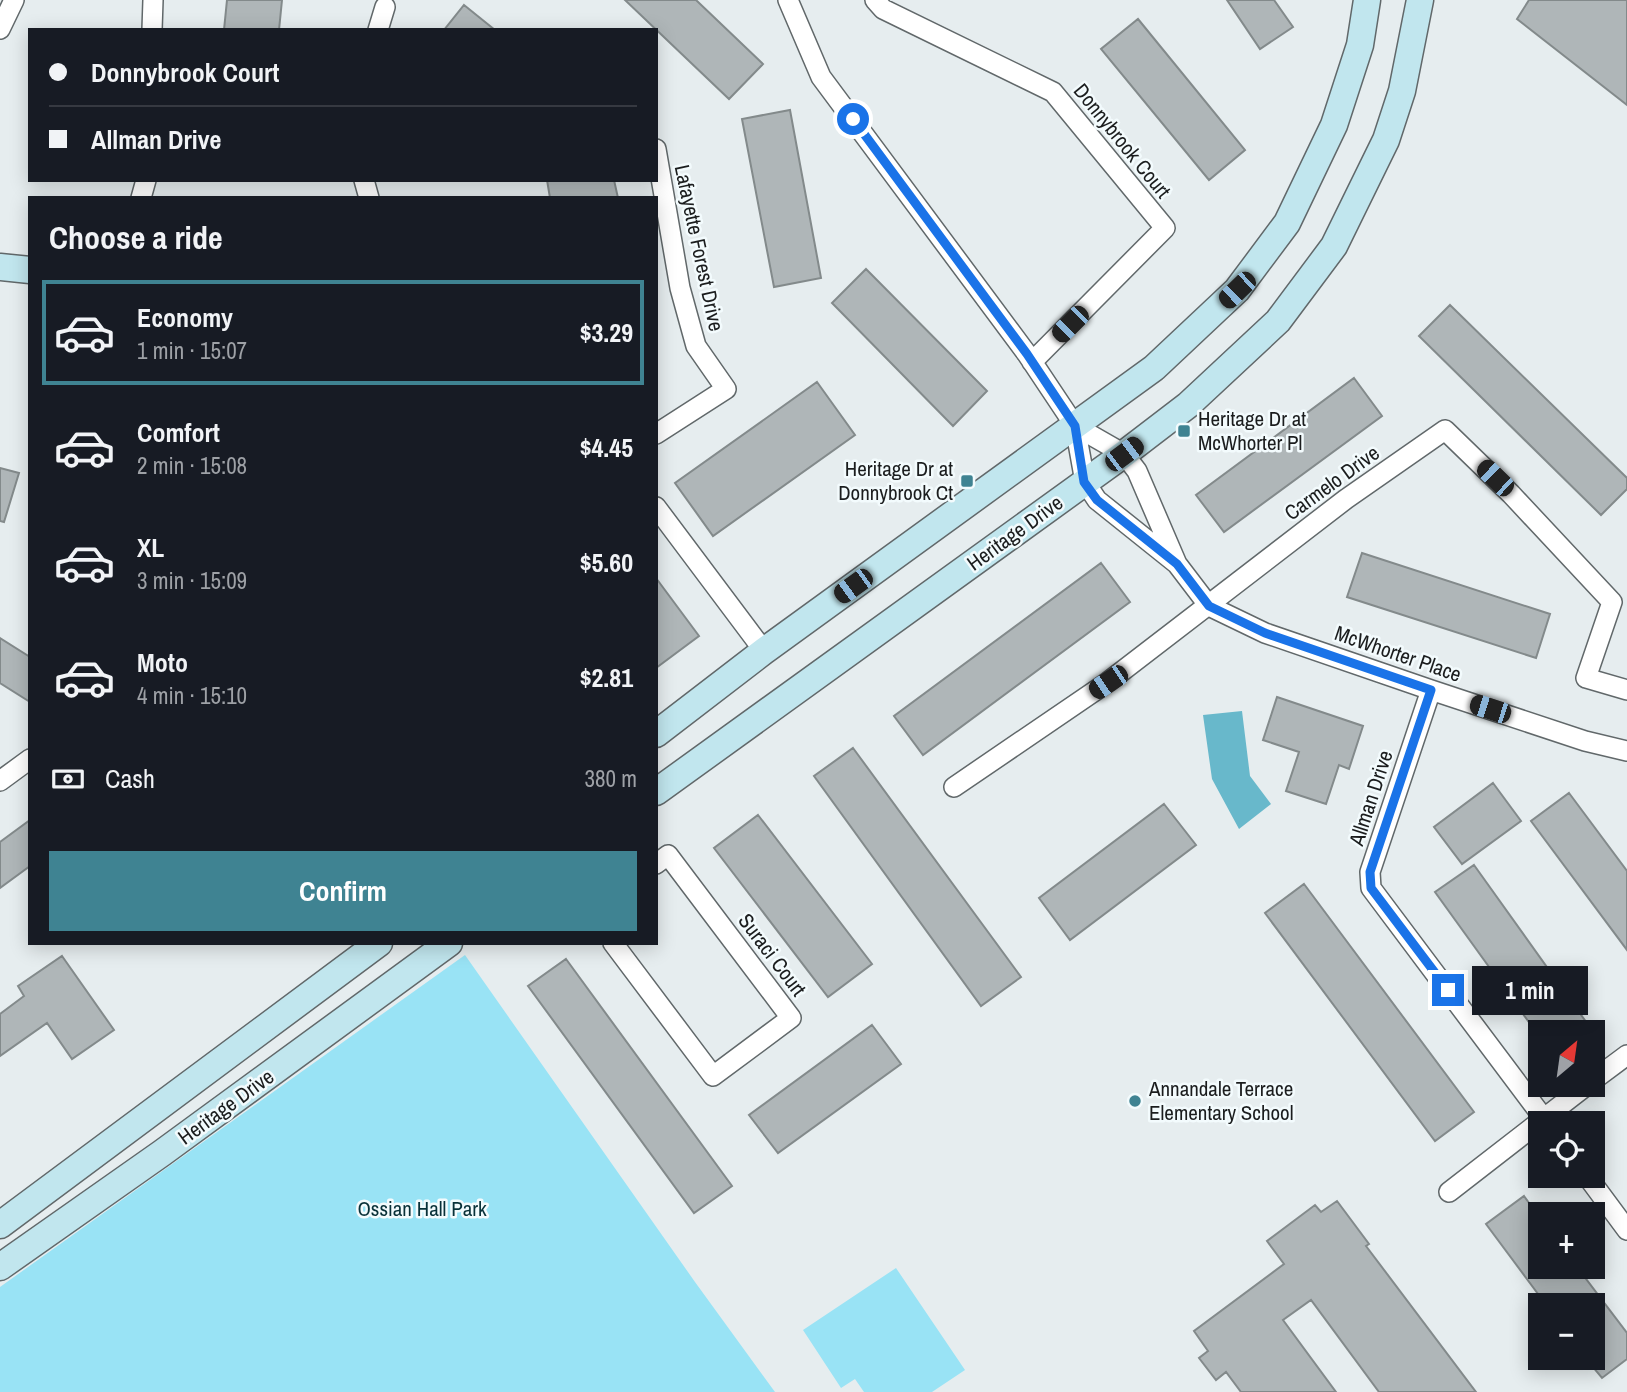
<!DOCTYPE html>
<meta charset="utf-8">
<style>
:root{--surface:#171b24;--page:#20242c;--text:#f1f3f6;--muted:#9ea1a6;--line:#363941;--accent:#3f8392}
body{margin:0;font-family:"Archivo Narrow",sans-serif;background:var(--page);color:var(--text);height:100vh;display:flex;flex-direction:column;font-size:26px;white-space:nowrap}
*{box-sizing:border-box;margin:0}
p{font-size:23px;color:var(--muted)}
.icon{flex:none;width:38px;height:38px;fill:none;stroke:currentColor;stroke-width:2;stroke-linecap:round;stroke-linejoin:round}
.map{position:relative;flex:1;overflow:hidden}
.panel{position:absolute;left:28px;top:196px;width:630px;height:749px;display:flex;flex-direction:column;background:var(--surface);border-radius:0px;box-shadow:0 4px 18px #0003}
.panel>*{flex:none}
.guide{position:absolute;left:28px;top:28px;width:630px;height:154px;border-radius:0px;box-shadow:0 4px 18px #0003;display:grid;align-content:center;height:154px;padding:0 21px;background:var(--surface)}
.needle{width:46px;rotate:29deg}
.fabs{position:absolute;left:1528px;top:1020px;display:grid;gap:14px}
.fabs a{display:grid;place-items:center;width:77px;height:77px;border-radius:0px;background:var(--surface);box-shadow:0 4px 18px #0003;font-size:35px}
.end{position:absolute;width:32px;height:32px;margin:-16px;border:9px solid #1a73e8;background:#fff;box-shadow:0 0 0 4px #fff}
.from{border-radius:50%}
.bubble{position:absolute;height:49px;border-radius:0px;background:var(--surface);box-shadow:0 4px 18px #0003;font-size:23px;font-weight:800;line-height:49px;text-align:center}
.car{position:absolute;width:21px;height:42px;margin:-21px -10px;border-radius:9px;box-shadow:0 0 5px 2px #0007;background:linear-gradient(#222 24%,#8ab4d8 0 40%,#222 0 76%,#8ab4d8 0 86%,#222 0)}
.guide b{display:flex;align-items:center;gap:24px;height:66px;font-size:26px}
.guide b+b{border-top:2px solid var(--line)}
.guide i{width:18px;height:18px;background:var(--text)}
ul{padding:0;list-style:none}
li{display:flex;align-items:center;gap:21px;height:105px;margin:0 14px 10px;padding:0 7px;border:4px solid transparent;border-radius:0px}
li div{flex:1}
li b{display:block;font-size:26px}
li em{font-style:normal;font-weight:800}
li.on{border-color:var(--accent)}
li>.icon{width:63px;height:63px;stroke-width:1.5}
h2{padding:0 21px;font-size:32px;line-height:84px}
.pay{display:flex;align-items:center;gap:18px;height:77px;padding:0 21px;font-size:26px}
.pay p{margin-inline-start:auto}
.primary-button{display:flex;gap:14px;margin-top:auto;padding:14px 21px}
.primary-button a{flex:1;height:80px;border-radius:0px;background:var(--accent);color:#fff;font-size:28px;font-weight:800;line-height:80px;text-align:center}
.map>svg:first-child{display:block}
.green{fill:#99e3f5}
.water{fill:#68b8cb}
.building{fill:#afb6b8;stroke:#838a8b;stroke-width:2}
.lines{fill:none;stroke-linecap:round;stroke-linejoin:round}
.street-casing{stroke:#61686a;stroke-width:22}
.secondary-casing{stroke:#61686a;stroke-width:29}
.street{stroke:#fff;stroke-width:19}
.secondary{stroke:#c1e6ee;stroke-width:26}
.route{stroke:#1a73e8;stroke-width:9}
.poi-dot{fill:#3f8392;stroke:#f3fbfd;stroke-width:2.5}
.labels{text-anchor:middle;stroke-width:5;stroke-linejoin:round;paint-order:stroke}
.street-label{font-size:21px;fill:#1b1d1e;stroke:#f3fbfd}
.poi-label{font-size:21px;fill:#1b1d1e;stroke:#f3fbfd;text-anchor:start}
.park-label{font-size:21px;fill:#083139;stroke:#f3fbfd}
</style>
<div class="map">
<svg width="1627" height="1392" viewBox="0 0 1627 1392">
<rect width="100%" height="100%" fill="#e6edef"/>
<path class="green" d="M465 955 695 1282 775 1392H0V1287Z
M896 1268 965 1370 932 1392H864L855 1379 841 1388 803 1330Z"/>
<path class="water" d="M1242 711 1250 776 1271 804 1239 829 1212 779 1203 715Z"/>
<path class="building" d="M227 0H282L279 30H224Z
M625 0H696L763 64 729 99Z
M1227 0H1274L1293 27 1260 49Z
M1529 0H1627V105L1517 19Z
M464 5 495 30H444Z
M1138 19 1245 150 1209 180 1101 49Z
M790 110 821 278 774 287 742 119Z
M547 180H614L618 198H550Z
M866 269 987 391 953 426 832 303Z
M1450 305 1627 478V489L1601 515 1419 336Z
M1354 378 1382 416 1224 532 1196 495Z
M817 382 855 435 713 536 675 483Z
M0 468 19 473 4 522 0 521Z
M1362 553 1550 614 1536 658 1347 597Z
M1101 563 1130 602 923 755 894 716Z
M656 578 699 636 656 668Z
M0 638 30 657V702L0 683Z
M1277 697 1363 726 1349 769 1339 765 1326 804 1286 791 1299 752 1263 740Z
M853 748 1021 977 981 1006 814 776Z
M1493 783 1521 821 1462 864 1434 827Z
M1569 793 1627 871V950L1531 821Z
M1164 804 1196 845 1070 940 1039 898Z
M758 815 872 964 828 997 714 848Z
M30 820V866L0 888V842Z
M1474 865 1589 1026 1579 1032H1536L1435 892Z
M1304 884 1474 1112 1435 1141 1265 913Z
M62 956 114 1030 72 1059 47 1023 0 1056V1014L24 996 18 986Z
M566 959 732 1186 694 1213 528 986Z
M872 1025 901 1064 778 1153 749 1115Z
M1524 1196 1540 1218V1267H1577L1627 1333V1359L1602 1378 1592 1366V1306H1547L1486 1224Z
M1337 1201 1369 1244 1366 1246 1476 1392H1379L1311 1300 1283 1320 1336 1392H1241L1226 1372 1216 1380 1199 1358 1208 1351 1194 1331 1284 1264 1267 1241 1315 1205 1321 1212Z"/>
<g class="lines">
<defs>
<path id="street" d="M788 0 821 77 1027 354 1075 426 1085 482 1097 500 1177 564
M875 0 883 9 1053 92 1165 228 1032 362
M0 29 14 0
M152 30 153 0
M378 30 385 7
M656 149 680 288 696 346 726 389 656 434
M364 180 369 198
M141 198 146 180
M1075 426 1124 454 1137 471 1177 564 1209 606 1265 633 1431 690 1585 741 1627 751
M656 507 764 651
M1431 690 1370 872 1371 888 1548 1124
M0 781 30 759
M954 787 1108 682 1346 499 1445 430 1511 494 1612 602 1586 678 1627 690
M613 943 713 1076 791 1018 668 855 656 864
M1592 1081 1627 1055
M1587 1176 1627 1230
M1449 1192 1587 1085"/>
<path id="secondary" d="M0 267 30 270
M656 734 764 651 1154 368 1237 290 1287 223 1334 125 1360 45 1367 0
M656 792 1124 454 1188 405 1278 321 1334 246 1386 140 1402 91 1420 0
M0 1225 379 943
M0 1267 162 1153 449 943"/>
</defs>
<use href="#street" class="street-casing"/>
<use href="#secondary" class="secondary-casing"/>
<use href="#street" class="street"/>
<use href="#secondary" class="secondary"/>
</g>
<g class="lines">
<path class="route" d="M853 119 1027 354 1075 426 1084 482 1097 500 1177 564 1209 606 1265 633 1431 690 1370 872 1371 888 1448 990"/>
</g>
<g class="poi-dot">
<rect x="1177" y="424" width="14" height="14" rx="3.5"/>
<rect x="960" y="474" width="14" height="14" rx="3.5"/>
<circle cx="1135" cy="1101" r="7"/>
</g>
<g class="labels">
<g class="street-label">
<text transform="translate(1122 141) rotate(51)" y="7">Donnybrook Court</text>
<text transform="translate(699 248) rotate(78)" y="7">Lafayette Forest Drive</text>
<text transform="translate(1332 483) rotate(-36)" y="7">Carmelo Drive</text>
<text transform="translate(1015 533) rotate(-36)" y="7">Heritage Drive</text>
<text transform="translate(1398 654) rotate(19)" y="7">McWhorter Place</text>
<text transform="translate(1371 798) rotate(-72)" y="7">Allman Drive</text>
<text transform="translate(772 955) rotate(53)" y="7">Suraci Court</text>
<text transform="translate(226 1107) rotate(-36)" y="7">Heritage Drive</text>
</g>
<g class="poi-label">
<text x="1198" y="426">Heritage Dr at<tspan x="1198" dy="24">McWhorter Pl</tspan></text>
<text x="953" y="476" text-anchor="end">Heritage Dr at<tspan x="953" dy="24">Donnybrook Ct</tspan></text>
<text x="1149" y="1096">Annandale Terrace<tspan x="1149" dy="24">Elementary School</tspan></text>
</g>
<g class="park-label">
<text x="422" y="1216">Ossian Hall Park</text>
</g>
</g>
</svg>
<div class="fabs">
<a><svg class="needle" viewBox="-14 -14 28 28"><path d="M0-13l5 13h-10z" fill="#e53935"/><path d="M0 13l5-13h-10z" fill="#9ea1a6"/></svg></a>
<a><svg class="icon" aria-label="locate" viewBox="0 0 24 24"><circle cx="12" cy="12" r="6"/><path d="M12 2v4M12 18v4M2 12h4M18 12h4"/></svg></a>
<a>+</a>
<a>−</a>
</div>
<i class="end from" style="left:853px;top:119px"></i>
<i class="end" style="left:1448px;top:990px"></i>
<div class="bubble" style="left:1472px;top:966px;width:116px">1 min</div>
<i class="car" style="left:1237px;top:290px;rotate:226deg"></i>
<i class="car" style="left:1070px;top:324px;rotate:225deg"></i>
<i class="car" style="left:1124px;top:454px;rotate:53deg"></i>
<i class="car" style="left:1495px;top:478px;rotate:314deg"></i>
<i class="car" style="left:853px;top:586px;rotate:234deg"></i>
<i class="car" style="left:1108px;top:682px;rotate:236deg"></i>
<i class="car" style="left:1490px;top:709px;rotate:288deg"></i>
<div class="guide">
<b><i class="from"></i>Donnybrook Court</b>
<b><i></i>Allman Drive</b>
</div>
<section class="panel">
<h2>Choose a ride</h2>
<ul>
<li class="on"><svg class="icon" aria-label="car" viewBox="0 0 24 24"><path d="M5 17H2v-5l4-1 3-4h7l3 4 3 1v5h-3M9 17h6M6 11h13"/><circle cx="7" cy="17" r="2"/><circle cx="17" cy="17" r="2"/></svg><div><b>Economy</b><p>1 min · 15:07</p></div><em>$3.29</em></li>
<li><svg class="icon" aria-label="car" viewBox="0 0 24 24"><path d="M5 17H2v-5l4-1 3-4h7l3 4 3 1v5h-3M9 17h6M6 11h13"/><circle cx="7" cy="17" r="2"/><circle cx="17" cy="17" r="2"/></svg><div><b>Comfort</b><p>2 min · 15:08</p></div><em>$4.45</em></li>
<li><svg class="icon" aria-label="car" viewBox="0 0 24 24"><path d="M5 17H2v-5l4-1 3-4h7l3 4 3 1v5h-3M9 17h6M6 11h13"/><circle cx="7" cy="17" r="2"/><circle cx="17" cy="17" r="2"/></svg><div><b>XL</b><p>3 min · 15:09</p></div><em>$5.60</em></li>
<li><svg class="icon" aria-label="car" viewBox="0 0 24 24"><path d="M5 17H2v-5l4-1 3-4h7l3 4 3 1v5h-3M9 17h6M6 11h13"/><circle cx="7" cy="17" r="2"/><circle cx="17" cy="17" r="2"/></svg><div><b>Moto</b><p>4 min · 15:10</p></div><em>$2.81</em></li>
</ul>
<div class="pay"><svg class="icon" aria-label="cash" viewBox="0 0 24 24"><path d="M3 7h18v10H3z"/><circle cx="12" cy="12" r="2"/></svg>Cash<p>380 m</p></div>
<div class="primary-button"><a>Confirm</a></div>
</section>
</div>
